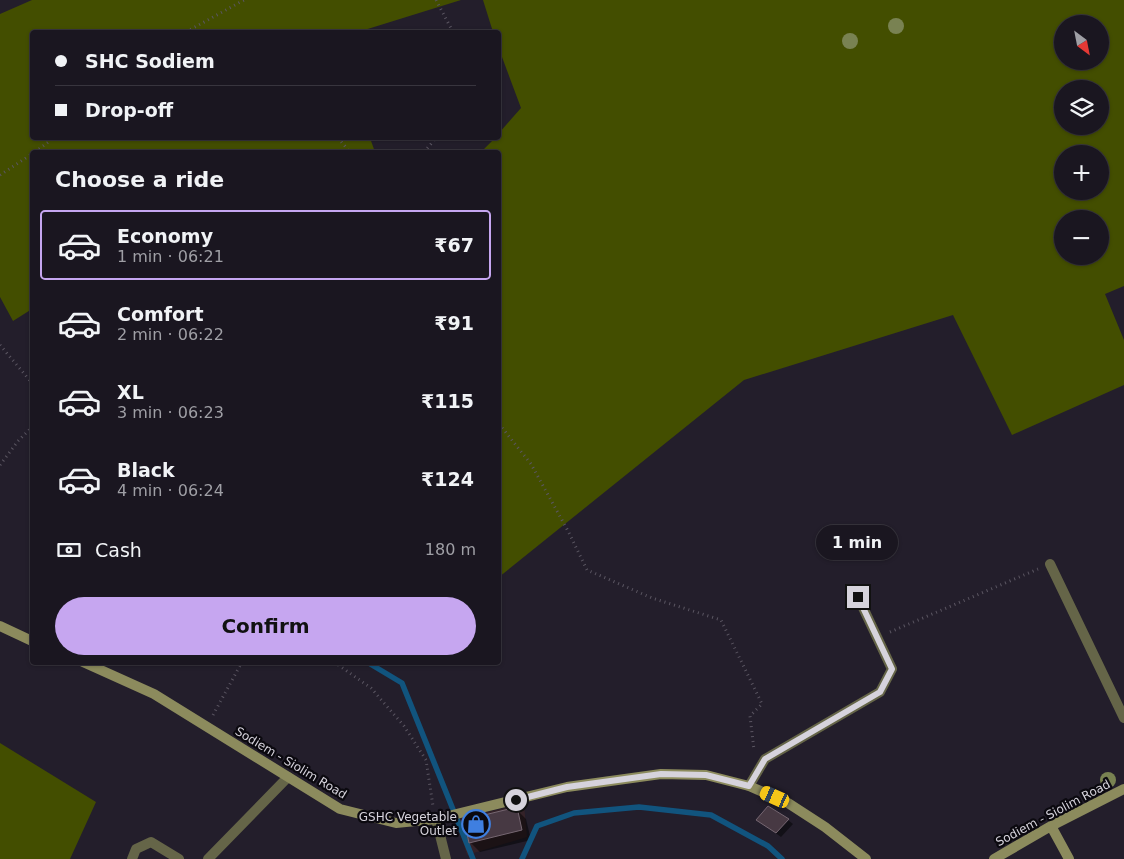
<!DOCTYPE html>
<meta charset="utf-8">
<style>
:root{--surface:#1a1620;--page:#231f29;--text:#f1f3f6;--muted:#9f9fa5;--line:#38353e;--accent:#c6a6f0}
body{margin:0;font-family:"DejaVu Sans",sans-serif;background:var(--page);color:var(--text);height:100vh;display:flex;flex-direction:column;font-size:19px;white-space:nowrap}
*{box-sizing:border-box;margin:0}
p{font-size:16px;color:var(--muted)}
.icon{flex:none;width:28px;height:28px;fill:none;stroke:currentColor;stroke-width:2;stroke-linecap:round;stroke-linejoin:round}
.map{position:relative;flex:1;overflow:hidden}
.panel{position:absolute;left:30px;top:150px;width:471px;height:515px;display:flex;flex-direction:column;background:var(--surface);border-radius:5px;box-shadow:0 1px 4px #0004,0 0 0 1px var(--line)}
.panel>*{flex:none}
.top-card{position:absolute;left:30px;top:30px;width:471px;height:110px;border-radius:5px;box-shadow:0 1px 4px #0004,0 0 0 1px var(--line);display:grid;align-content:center;height:110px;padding:0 25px;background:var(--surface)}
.needle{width:32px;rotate:148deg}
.fabs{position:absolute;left:1054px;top:15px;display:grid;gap:10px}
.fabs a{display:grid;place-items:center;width:55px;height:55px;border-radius:50%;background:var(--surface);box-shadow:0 1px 4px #0004,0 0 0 1px var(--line);font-size:25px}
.end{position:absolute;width:22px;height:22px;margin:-11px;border:6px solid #d6d3dc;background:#111;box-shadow:0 0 0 2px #111}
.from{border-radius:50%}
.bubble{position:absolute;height:35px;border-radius:18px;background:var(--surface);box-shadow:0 1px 4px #0004,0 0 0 1px var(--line);font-size:16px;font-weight:700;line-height:35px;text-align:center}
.car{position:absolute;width:15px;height:30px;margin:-15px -8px;border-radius:6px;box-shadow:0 0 4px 1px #0007;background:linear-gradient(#f5c518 24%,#345 0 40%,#f5c518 0 76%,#345 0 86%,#f5c518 0)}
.top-card b{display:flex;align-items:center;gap:18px;height:48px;font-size:19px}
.top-card b+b{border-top:1px solid var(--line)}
.top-card i{width:12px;height:12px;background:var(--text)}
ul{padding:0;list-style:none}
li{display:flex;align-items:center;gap:15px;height:70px;margin:0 10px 8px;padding:0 15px;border:2px solid transparent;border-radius:5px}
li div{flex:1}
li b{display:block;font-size:19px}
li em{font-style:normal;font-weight:700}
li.current{border-color:var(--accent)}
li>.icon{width:45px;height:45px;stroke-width:1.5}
h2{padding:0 25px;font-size:22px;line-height:60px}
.pay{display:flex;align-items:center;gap:12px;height:55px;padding:0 25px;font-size:19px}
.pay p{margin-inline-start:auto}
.primary-button{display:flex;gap:10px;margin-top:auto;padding:10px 25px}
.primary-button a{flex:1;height:58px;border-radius:30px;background:var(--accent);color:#111;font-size:20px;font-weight:700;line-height:58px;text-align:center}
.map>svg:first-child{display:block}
.commercial{fill:#342228}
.green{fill:#434e00;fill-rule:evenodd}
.shadow{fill:#0007}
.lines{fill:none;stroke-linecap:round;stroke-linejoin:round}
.stream{stroke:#11547e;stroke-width:5.5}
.building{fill:#473943;stroke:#766772}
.path{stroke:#5b5662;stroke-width:3;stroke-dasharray:1 4;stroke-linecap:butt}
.street{stroke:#656548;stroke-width:10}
.secondary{stroke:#8c8b5d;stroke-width:10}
.tree{fill:#798252}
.route{stroke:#d6d3dc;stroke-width:6}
.labels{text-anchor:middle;stroke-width:4.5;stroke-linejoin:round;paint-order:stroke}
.street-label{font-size:12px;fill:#d6d3dc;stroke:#0b090f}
.poi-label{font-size:12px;fill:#d6d3dc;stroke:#0b090f;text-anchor:end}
</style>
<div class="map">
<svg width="1124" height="859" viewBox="0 0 1124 859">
<rect width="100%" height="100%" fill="#231e2b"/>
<path class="commercial" d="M524 804 527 837 467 855 456 819Z"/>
<path class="green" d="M32 0H461L358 32H32V138H370L375 152H32V309L13 321 0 297V14Z
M483 0H1124V286L1105 294 1124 340V385L1012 435 953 315 744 380 499 577V152H481L495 138H499V133L521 108 499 49V32H493ZM1062 24H1100V61H1062ZM1062 89H1100V126H1062ZM1062 154H1100V191H1062ZM1062 219H1100V256H1062Z
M0 743 96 802 70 859H0Z"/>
<path class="shadow" d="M516 809 526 819 531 840 480 852 470 842Z
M758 820H788L793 824 781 837Z"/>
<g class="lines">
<path class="stream" d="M367 662 402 683 473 859
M522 859 537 826 574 813 639 807 711 815 768 846 782 859"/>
</g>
<path class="building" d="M768 806 789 819 776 833 756 820Z
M517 807 522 830 469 843 464 820Z"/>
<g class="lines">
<path class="path" d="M436 0 453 32
M186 32 244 0
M499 66 503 63
M338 138 350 152
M35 152 54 138
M424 152 436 138
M0 175 32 154
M0 345 32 383
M499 424 531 464 568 531 587 570 652 598 721 620 762 704 750 716 754 750
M0 465 18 441 32 427
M890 632 1038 569
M334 662 371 688 404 726 426 760 433 806
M213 715 242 662"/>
<path class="street" d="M1050 564 1124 718
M749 786 765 759 880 692 892 669 858 597
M436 819 446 859
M132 859 136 849 151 842 179 859
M208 859 288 777"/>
<path class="secondary" d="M0 626 32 641
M83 662 154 694 340 809 396 823 436 819 567 787 661 774 706 775 749 786 788 803 825 827 866 859
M1051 826 1069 859
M994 859 1051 826 1124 789"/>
</g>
<g class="tree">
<circle cx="896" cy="26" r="8"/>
<circle cx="850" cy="41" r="8"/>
<circle cx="1108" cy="780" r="8"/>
</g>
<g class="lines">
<path class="route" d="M516 800 567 787 661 774 706 775 749 786 765 759 880 692 892 669 858 597"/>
</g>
<defs>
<symbol id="shop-ring" viewBox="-11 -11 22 22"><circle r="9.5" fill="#0b090f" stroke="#3f7fe0" stroke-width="1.5"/><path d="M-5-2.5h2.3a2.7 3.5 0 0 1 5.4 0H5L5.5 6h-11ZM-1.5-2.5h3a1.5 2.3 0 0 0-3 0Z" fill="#3f7fe0"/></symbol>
</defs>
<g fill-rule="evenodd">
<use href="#shop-ring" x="460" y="808" width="32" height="32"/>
</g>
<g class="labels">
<g class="street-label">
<text transform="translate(291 763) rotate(31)" y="4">Sodiem - Siolim Road</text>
<text transform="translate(1053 813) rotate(-28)" y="4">Sodiem - Siolim Road</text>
</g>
<g class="poi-label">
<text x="457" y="821">GSHC Vegetable<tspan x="457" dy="14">Outlet</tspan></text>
</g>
</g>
</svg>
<div class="fabs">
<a><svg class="needle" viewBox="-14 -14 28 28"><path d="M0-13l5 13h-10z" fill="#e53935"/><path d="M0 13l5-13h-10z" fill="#9f9fa5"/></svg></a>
<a><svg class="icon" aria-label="layers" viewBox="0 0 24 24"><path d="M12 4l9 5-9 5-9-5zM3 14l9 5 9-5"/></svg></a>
<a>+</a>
<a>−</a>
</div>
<i class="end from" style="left:516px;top:800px"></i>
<i class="end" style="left:858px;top:597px"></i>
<div class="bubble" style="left:816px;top:525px;width:82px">1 min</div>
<i class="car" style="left:775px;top:797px;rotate:294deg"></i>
<div class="top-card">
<b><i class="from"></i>SHC Sodiem</b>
<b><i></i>Drop-off</b>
</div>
<section class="panel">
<h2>Choose a ride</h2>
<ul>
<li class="current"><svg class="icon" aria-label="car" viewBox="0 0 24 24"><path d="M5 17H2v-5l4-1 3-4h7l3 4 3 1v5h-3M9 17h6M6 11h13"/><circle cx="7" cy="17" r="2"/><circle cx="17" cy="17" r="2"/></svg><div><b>Economy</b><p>1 min · 06:21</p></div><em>₹67</em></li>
<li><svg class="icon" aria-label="car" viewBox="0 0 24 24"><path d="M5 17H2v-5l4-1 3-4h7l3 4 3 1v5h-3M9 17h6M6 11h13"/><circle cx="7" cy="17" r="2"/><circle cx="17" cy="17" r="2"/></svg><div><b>Comfort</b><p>2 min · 06:22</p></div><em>₹91</em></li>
<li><svg class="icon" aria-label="car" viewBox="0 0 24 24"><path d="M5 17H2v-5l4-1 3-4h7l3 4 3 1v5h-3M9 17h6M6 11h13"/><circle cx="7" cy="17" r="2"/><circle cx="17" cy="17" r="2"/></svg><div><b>XL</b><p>3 min · 06:23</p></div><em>₹115</em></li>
<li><svg class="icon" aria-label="car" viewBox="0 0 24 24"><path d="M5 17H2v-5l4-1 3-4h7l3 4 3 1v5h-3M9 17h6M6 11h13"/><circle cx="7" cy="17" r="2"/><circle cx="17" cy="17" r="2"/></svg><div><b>Black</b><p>4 min · 06:24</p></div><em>₹124</em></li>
</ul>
<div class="pay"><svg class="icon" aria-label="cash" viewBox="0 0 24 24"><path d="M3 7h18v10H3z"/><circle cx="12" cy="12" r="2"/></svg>Cash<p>180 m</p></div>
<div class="primary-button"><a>Confirm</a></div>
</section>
</div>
